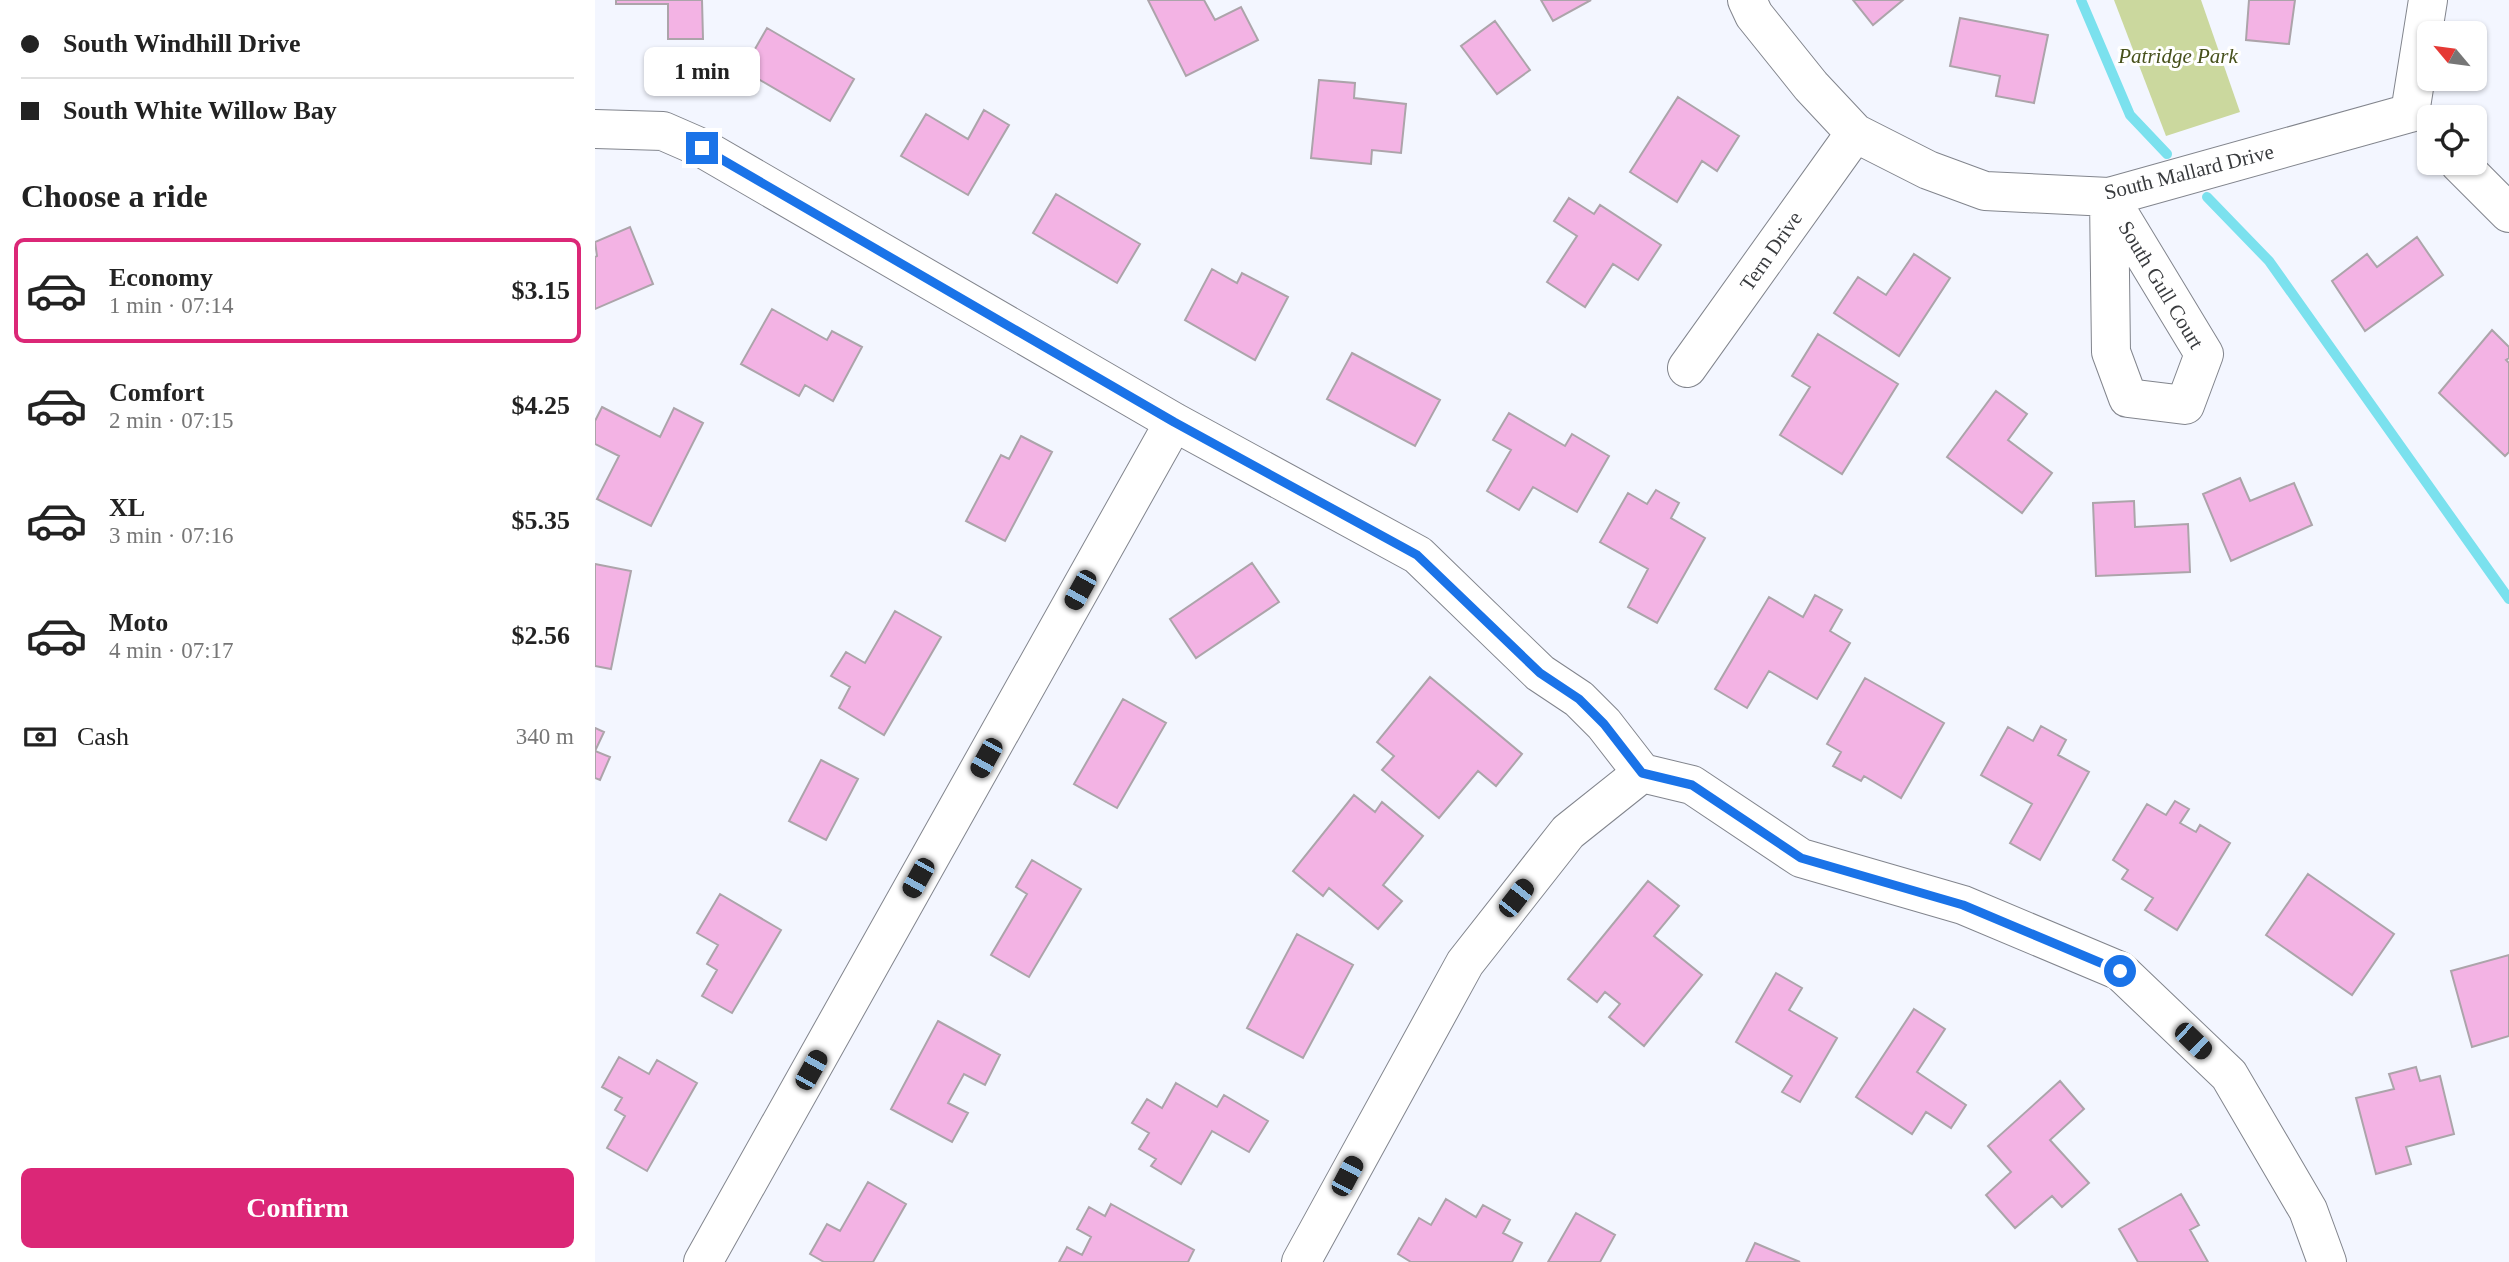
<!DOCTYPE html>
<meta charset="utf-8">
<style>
:root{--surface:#fff;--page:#f6f6f6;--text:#222;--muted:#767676;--line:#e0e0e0;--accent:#db2777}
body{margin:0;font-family:Georgia,serif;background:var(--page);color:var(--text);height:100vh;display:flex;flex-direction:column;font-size:26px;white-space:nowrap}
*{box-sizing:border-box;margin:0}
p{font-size:23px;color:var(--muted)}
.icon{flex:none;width:38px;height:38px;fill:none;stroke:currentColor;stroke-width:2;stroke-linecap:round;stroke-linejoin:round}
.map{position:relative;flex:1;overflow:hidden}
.side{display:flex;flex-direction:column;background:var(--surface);width:595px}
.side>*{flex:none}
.top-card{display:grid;align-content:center;height:154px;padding:0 21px;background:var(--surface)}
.needle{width:46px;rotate:299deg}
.controls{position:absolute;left:1822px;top:21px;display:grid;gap:14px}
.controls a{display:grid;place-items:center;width:70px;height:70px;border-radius:10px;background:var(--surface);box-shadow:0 2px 5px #0004;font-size:35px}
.end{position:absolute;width:32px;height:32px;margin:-16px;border:9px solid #1a73e8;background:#fff;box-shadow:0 0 0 4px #fff}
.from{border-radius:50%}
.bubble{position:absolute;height:49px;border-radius:10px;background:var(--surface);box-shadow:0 2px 5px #0004;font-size:23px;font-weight:700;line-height:49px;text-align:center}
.car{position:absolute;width:21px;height:42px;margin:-21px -10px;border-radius:9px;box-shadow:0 0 5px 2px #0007;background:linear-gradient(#222 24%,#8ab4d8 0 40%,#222 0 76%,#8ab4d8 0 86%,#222 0)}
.top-card b{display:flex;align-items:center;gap:24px;height:66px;font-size:26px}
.top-card b+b{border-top:2px solid var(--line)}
.top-card i{width:18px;height:18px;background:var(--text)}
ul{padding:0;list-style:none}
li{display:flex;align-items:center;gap:21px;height:105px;margin:0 14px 10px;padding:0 7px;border:4px solid transparent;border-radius:10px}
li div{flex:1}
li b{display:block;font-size:26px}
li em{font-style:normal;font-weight:700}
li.selected{border-color:var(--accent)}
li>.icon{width:63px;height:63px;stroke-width:1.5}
h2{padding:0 21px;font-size:32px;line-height:84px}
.pay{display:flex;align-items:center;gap:18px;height:77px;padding:0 21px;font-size:26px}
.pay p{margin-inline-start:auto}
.action{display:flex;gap:14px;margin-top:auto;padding:14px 21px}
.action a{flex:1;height:80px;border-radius:10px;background:var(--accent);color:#fff;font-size:28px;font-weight:700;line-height:80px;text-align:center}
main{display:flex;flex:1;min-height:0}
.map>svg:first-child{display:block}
.green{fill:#cbd89e}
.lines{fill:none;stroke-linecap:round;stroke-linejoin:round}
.stream{stroke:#7be1ee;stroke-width:10}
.building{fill:#f3b3e4;stroke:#aca4aa;stroke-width:2}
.minor-casing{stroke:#82858d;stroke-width:40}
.minor{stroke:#fff;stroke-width:38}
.route{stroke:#1a73e8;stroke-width:9}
.labels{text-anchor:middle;stroke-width:6;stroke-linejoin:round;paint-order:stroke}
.park-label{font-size:21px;font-style:italic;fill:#47511c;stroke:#fff}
.street-label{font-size:21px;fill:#393b3e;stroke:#fff}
</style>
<main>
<section class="side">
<div class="top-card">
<b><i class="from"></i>South Windhill Drive</b>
<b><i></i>South White Willow Bay</b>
</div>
<h2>Choose a ride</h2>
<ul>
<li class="selected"><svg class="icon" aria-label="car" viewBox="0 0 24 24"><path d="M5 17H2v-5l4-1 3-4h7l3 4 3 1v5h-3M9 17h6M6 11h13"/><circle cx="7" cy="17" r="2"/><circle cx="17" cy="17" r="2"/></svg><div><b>Economy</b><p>1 min · 07:14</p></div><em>$3.15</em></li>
<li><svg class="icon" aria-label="car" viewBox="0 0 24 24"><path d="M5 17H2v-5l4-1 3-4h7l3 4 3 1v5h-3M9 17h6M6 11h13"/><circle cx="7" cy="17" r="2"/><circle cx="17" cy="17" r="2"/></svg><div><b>Comfort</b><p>2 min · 07:15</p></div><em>$4.25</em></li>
<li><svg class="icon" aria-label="car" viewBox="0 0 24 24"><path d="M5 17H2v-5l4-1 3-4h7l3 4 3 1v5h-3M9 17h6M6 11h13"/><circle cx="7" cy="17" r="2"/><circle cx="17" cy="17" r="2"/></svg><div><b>XL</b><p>3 min · 07:16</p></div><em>$5.35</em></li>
<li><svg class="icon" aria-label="car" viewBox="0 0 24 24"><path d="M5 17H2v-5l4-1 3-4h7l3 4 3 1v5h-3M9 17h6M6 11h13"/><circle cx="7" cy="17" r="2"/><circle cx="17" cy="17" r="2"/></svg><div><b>Moto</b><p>4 min · 07:17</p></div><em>$2.56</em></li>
</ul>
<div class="pay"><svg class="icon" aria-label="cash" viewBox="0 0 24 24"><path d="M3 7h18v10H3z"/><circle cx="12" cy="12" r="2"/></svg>Cash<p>340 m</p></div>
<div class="action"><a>Confirm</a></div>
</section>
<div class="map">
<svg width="1914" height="1262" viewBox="0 0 1914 1262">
<rect width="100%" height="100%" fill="#f3f6ff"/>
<path class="green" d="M1519 0H1606L1645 112 1571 136Z"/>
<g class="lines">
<path class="stream" d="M1486 0 1535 115 1572 154
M1612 197 1674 261 1914 599"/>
</g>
<path class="building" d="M21 0H107L108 39H73V4H21Z
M553 0H609L620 20 646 7 663 40 591 76Z
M946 0H996L958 21Z
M1258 0H1308L1278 25Z
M1654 0H1700L1694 44 1651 40Z
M1365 18 1453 35 1439 103 1401 96 1405 76 1355 66Z
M900 21 935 70 902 94 866 46Z
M172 28 259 79 235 121 148 70Z
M724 80 760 83 759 98 811 104 806 153 777 150 776 164 716 158Z
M1083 97 1144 136 1122 171 1107 161 1082 202 1035 172Z
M389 110 414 125 373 195 306 156 331 114 373 139Z
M461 194 545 244 522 283 438 233Z
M974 198 999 214 1005 205 1066 245 1043 280 1018 264 990 307 952 282 982 236 959 221Z
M35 227 58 284 0 309V257L2 256 0 242Z
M1822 237 1848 275 1770 331 1737 281 1772 254 1782 267Z
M1319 254 1355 278 1304 356 1239 313 1263 277 1291 295Z
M617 269 642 283 647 273 693 297 660 360 590 320Z
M177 309 232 340 237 331 267 347 238 401 210 385 204 396 146 364Z
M1897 330 1914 347V358L1911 360 1914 363V452L1910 456 1844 393Z
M1223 334 1303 384 1247 474 1185 435 1215 387 1197 376Z
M757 353 845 400 820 446 732 399Z
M1401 391 1432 414 1413 440 1457 473 1427 513 1352 457Z
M7 407 65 437 79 408 108 423 56 526 2 499 24 456 0 444V421Z
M914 413 970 446 977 434 1014 456 982 512 938 487 924 510 892 491 916 450 898 440Z
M426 436 457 452 410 541 371 521 406 455 414 459Z
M1645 478 1655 501 1699 483 1717 525 1636 561 1608 494Z
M1061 490 1084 503 1076 518 1110 538 1062 623 1033 607 1053 569 1005 542 1033 493 1052 504Z
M1539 501 1540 527 1593 524 1595 572 1501 576 1498 503Z
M657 563 684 602 601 658 575 619Z
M0 564 36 571 16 669 0 666Z
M1220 595 1247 610 1235 631 1255 643 1222 699 1174 671 1152 708 1120 689 1174 597 1208 617Z
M300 611 346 637 289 735 244 708 255 687 236 676 251 652 270 663Z
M835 677 927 754 901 786 883 771 844 818 787 770 799 756 782 742Z
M1270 678 1349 723 1306 798 1269 776 1266 781 1238 766 1246 752 1232 744Z
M528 699 571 723 522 808 479 784Z
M1446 726 1471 740 1463 755 1494 772 1445 860 1415 843 1437 804 1386 775 1413 727 1438 741Z
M0 728 9 732 0 751 15 757 5 780 0 778Z
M226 760 263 779 231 840 194 821Z
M759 795 780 812 787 802 828 836 788 885 807 901 783 929 734 888 728 896 698 871Z
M1580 801 1594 809 1585 823 1601 832 1605 825 1635 843 1582 930 1550 910 1558 898 1527 879 1533 870 1518 860 1552 804 1571 815Z
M437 860 486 889 434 977 396 955 432 894 421 887Z
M1713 874 1799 934 1757 995 1671 935Z
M1053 881 1084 906 1059 936 1107 975 1049 1046 1014 1017 1025 1004 1010 992 1002 1002 973 979Z
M125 894 186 930 137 1013 107 996 122 970 112 964 123 945 102 933Z
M702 934 758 965 708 1058 652 1028Z
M1914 955V1036L1877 1047 1856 971Z
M1181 973 1207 988 1194 1010 1242 1038 1205 1102 1187 1092 1197 1076 1141 1042Z
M1319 1009 1350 1029 1322 1072 1371 1105 1356 1128 1331 1112 1317 1134 1261 1097Z
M343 1021 405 1055 390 1085 369 1074 353 1103 373 1113 357 1142 296 1109Z
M24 1057 54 1074 62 1060 102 1083 52 1171 12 1148 30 1116 20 1110 27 1098 7 1087Z
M1821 1067 1825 1081 1845 1076 1859 1134 1811 1147 1816 1164 1781 1174 1761 1098 1799 1089 1794 1074Z
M1465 1081 1489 1109 1455 1140 1494 1183 1467 1207 1457 1196 1420 1228 1391 1195 1416 1172 1393 1146Z
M581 1083 622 1107 629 1095 673 1121 654 1152 617 1131 586 1184 556 1166 561 1159 544 1149 554 1133 537 1123 552 1099 567 1108Z
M273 1182 311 1204 278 1262H229L215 1254 232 1224 245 1231Z
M1586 1194 1604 1225 1595 1230 1613 1262H1543L1524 1229Z
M851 1199 881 1217 888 1205 915 1220 908 1233 927 1243 917 1262H816L803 1254 824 1218 836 1225Z
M516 1204 599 1250 593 1262H464L472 1247 487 1255 496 1237 482 1229 494 1207 510 1216Z
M981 1213 1020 1235 1005 1262H953Z
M1160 1243 1205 1262H1151Z"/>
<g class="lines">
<defs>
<path id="minor" d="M1152 0 1159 15 1216 86 1260 133 1333 170 1390 191 1514 197 1815 113
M1815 113 1833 0
M0 129 68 131 107 148 579 422 823 555 945 673 984 699 1009 724 1047 773
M1864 163 1914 213
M1514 197 1609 354 1590 405 1533 398 1516 352Z
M1092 368 1260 133
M1047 773 1097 785 1206 858 1368 905 1525 971 1634 1075 1713 1210 1732 1262
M108 1262 579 422
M706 1262 870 963 973 832 1047 773"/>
</defs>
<use href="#minor" class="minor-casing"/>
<use href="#minor" class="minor"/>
</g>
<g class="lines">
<path class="route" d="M107 148 579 422 822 555 945 673 984 699 1009 724 1047 773 1097 785 1206 858 1368 905 1525 971"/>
</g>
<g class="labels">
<g class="park-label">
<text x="1583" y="63">Patridge Park</text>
</g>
<g class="street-label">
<text transform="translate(1594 172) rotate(-14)" y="7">South Mallard Drive</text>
<text transform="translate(1176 251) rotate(-55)" y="7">Tern Drive</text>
<text transform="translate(1566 285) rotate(59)" y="7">South Gull Court</text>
</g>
</g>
</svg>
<div class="controls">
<a><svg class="needle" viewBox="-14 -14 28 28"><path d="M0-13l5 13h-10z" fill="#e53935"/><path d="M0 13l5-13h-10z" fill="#767676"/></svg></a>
<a><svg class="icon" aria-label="locate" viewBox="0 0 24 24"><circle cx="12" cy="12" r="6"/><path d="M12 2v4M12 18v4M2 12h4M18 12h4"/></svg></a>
</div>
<i class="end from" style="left:1525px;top:971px"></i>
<i class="end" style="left:107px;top:148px"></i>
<div class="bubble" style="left:49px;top:47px;width:116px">1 min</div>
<i class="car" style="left:485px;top:590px;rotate:209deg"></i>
<i class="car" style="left:391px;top:758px;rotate:209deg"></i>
<i class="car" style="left:323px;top:878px;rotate:209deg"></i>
<i class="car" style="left:921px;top:898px;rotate:38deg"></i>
<i class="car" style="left:1598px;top:1041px;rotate:134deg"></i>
<i class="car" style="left:216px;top:1070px;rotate:29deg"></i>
<i class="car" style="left:752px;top:1176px;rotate:28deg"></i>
</div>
</main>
